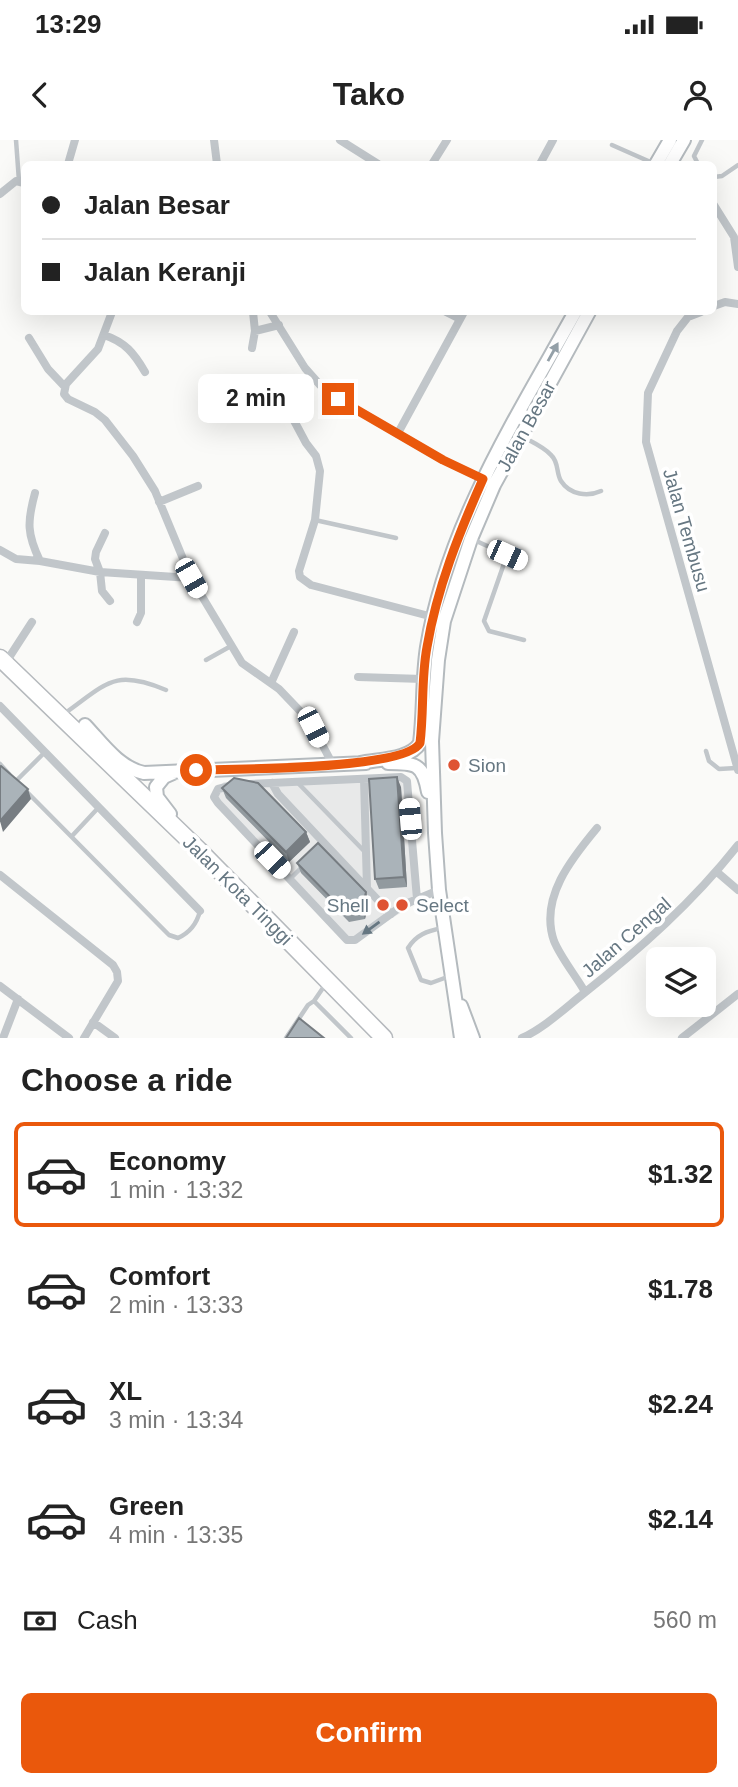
<!DOCTYPE html>
<meta charset="utf-8">
<style>
:root{--surface:#fff;--page:#f2f2f2;--text:#222;--muted:#767676;--line:#e0e0e0;--accent:#ea580c}
body{margin:0;font-family:Arial,sans-serif;background:var(--page);color:var(--text);height:100vh;display:flex;flex-direction:column;font-size:26px;white-space:nowrap}
*{box-sizing:border-box;margin:0}
p{font-size:23px;color:var(--muted)}
.icon{flex:none;width:38px;height:38px;fill:none;stroke:currentColor;stroke-width:2;stroke-linecap:round;stroke-linejoin:round}
.map{position:relative;height:898px;overflow:hidden}
.panel{display:flex;flex-direction:column;background:var(--surface);flex:1}
.panel>*{flex:none}
.guide{position:absolute;left:21px;top:21px;width:696px;height:154px;border-radius:10px;box-shadow:0 7px 28px #0002;display:grid;align-content:center;height:154px;padding:0 21px;background:var(--surface)}
.buttons{position:absolute;left:646px;top:807px;display:grid;gap:14px}
.buttons a{display:grid;place-items:center;width:70px;height:70px;border-radius:10px;background:var(--surface);box-shadow:0 7px 28px #0002;font-size:35px}
.end{position:absolute;width:32px;height:32px;margin:-16px;border:9px solid #ea580c;background:#fff;box-shadow:0 0 0 4px #fff}
.from{border-radius:50%}
.bubble{position:absolute;height:49px;border-radius:10px;background:var(--surface);box-shadow:0 7px 28px #0002;font-size:23px;font-weight:700;line-height:49px;text-align:center}
.car{position:absolute;width:21px;height:42px;margin:-21px -10px;border-radius:9px;box-shadow:0 0 5px 2px #0007;background:linear-gradient(#fff 24%,#345 0 40%,#fff 0 76%,#345 0 86%,#fff 0)}
.guide b{display:flex;align-items:center;gap:24px;height:66px;font-size:26px}
.guide b+b{border-top:2px solid var(--line)}
.guide i{width:18px;height:18px;background:var(--text)}
ul{padding:0;list-style:none}
li{display:flex;align-items:center;gap:21px;height:105px;margin:0 14px 10px;padding:0 7px;border:4px solid transparent;border-radius:10px}
li div{flex:1}
li b{display:block;font-size:26px}
li em{font-style:normal;font-weight:700}
li.selected{border-color:var(--accent)}
li>.icon{width:63px;height:63px;stroke-width:1.5}
h2{padding:0 21px;font-size:32px;line-height:84px}
.pay{display:flex;align-items:center;gap:18px;height:77px;padding:0 21px;font-size:26px}
.pay p{margin-inline-start:auto}
.button{display:flex;gap:14px;margin-top:auto;padding:14px 21px}
.button a{flex:1;height:80px;border-radius:10px;background:var(--accent);color:#fff;font-size:28px;font-weight:700;line-height:80px;text-align:center}
.status{display:flex;justify-content:space-between;align-items:center;height:49px;padding:0 35px;background:var(--surface);direction:ltr}
.status svg{height:19px;fill:currentColor}
header{display:flex;justify-content:space-between;align-items:center;height:91px;padding:0 21px;background:var(--surface);font-size:32px;font-weight:700}
.map>svg:first-child{display:block}
.built{fill:#e8e9e9}
.lines{fill:none;stroke-linecap:round;stroke-linejoin:round}
.secondary-casing{stroke:#b4babe;stroke-width:16}
.highway-casing{stroke:#b5b9bd;stroke-width:19}
.lane{stroke:#c1c6ca;stroke-width:4.5}
.street{stroke:#c1c6ca;stroke-width:8}
.secondary{stroke:#fff;stroke-width:12}
.highway{stroke:#fff;stroke-width:16}
.wall{fill:#929a9f}
.shaded-wall{fill:#777d82}
.building{fill:#aab3b9;stroke:#777d82;stroke-width:2}
.oneway{fill:#94a0a8}
.oneway2{fill:#667782}
.route{stroke:#ea580c;stroke-width:9}
.poi-dot{fill:#df5333;stroke:#fff;stroke-width:2.5}
.labels{text-anchor:middle;stroke-width:7;stroke-linejoin:round;paint-order:stroke}
.street-label{font-size:19px;fill:#667782;stroke:#fff}
.poi-label{font-size:19px;fill:#667782;stroke:#fff;text-anchor:start}
</style>
<div class="status"><b>13:29</b><svg viewBox="0 0 49 12"><path d="M0 12V9h3v3zM5 12V6h3v6zM10 12V3h3v9zM15 12V0h3v12zM26 1h20v11H26zM47 4h2v5h-2z"/></svg></div>
<header><svg class="icon" aria-label="back" viewBox="0 0 24 24"><path d="M15 5l-7 7 7 7"/></svg>Tako<svg class="icon" aria-label="person" viewBox="0 0 24 24"><circle cx="12" cy="8" r="4"/><path d="M4 21q1-7 8-7t8 7"/></svg></header>
<div class="map">
<svg width="738" height="898" viewBox="0 0 738 898">
<rect width="100%" height="100%" fill="#fafaf8"/>
<path class="built" d="M365 636 409 640 420 761 350 804 216 665V648L224 642Z"/>
<g class="lines">
<defs>
<path id="secondary" d="M656 24 670 0
M670 24 684 0
M85 585C102 603 119 628 144 633L366 623
M360 623C378 619 410 620 420 603 424 571 422 539 427 507 447 385 516 278 575 172
M388 623C415 623 423 623 428 652
M170 674 157 657 156 647 164 637 173 633
M461 866 473 898
M461 898 439 750 435 693 432 601 438 520 444 481 471 399 494 345 589 172"/>
<path id="highway" d="M0 518 199 710 384 898"/>
</defs>
<use href="#secondary" class="secondary-casing"/>
<use href="#highway" class="highway-casing"/>
<path class="lane" d="M16 0 19 41
M612 5 655 24
M698 24 694 16 702 0
M714 37 722 36 738 25
M523 297C532 302 544 307 551 315 559 322 556 333 561 341 570 355 588 357 601 351
M315 380 396 398
M472 399 520 421
M507 415 484 481 489 491 524 500
M206 520 231 506
M68 571C108 542 116 529 166 550
M706 611 709 621 719 629 736 628
M0 624 9 634
M16 641 44 613
M298 643 365 712
M25 650 169 795 178 798C189 793 197 783 200 771
M72 696 99 667
M290 739 302 727
M442 788C427 791 416 795 408 808L421 840 431 843 450 836
M325 845 314 861 351 898
M286 898 308 865 314 861"/>
<path class="street" d="M214 0 217 24
M340 0 378 24
M68 24 75 0
M432 24 447 0
M540 24 553 0
M0 54 16 41 24 43
M714 65 734 97 738 127
M714 166 725 162 738 164
M112 172 98 209 66 244 64 254 68 259 95 272 105 280 133 316 155 351 191 438 242 523 279 549 300 571 313 587 333 625
M270 172 305 228 320 245 338 259 443 320 483 339
M446 172 460 179
M701 172 688 177 677 191 648 253 646 302 738 630
M255 191 279 185
M104 195C125 202 134 213 145 232
M29 198 48 229 65 247
M252 208 255 191 253 172
M265 262 277 256 283 260 306 303 316 316 320 331 315 380 299 431 300 437 311 445 433 477
M398 293 464 172
M35 353C27 382 27 394 40 421L100 432 191 438
M159 362 198 346
M105 393 96 412 95 419 100 432 102 451 110 461
M0 410 16 419 40 421
M137 482 141 473V436
M10 516 32 482
M358 537 423 539
M271 543 294 492
M0 566 200 771
M364 639 367 748
M272 643 278 654 391 774
M250 644 401 637 407 641 408 653 417 759
M234 645 218 649 214 657 218 663 347 800H355L403 765 439 750
M717 732 738 750
M0 735 113 825 117 832 118 841 84 898
M0 846 69 898
M585 852C576 836 561 818 554 801 539 758 572 718 597 688
M93 882 115 898
M3 898 18 859
M522 898C544 888 564 869 583 854 640 809 693 762 738 705
M682 898 738 854"/>
<use href="#secondary" class="secondary"/>
<use href="#highway" class="highway"/>
</g>
<path class="wall" d="M401 647 407 747 379 749 375 739Z
M222 648 306 692 310 702 289 722 226 658Z
M297 723 369 762 365 779 349 782 301 733Z"/>
<path class="shaded-wall" d="M397 637 401 647 407 747 404 737Z
M28 649 31 659 3 692 0 681Z
M306 692 310 702 289 722 286 712Z
M366 752 369 762 365 779 362 769Z"/>
<path class="building" d="M1 626 28 649 0 681V627Z
M397 637 404 737 375 739 369 639Z
M234 638 258 643 306 692 286 712 222 648Z
M318 703 366 752 362 769 345 772 297 723Z
M299 878 324 898H286Z"/>
<defs><path id="oneway-solid" d="M-6-.8H1V-3.2L6.5 0L1 3.2V.8H-6Z" transform="scale(1.75)"/></defs>
<use class="oneway" href="#oneway-solid" transform="translate(553 212) rotate(-61)"/>
<use class="oneway2" href="#oneway-solid" transform="translate(371 788) rotate(144)"/>
<g class="lines">
<path class="route" d="M196 630C232 629 405 630 420 603 424 571 421 539 427 507 437 448 459 393 483 339L443 320 338 259"/>
</g>
<g class="poi-dot">
<circle cx="454" cy="625" r="7"/>
<circle cx="383" cy="765" r="7"/>
<circle cx="402" cy="765" r="7"/>
</g>
<g class="labels">
<g class="street-label">
<text transform="translate(526 286) rotate(-61)" y="7">Jalan Besar</text>
<text transform="translate(687 390) rotate(74)" y="7">Jalan Tembusu</text>
<text transform="translate(238 750) rotate(45)" y="7">Jalan Kota Tinggi</text>
<text transform="translate(626 797) rotate(-41)" y="7">Jalan Cengal</text>
</g>
<g class="poi-label">
<text x="468" y="632">Sion</text>
<text x="369" y="772" text-anchor="end">Shell</text>
<text x="416" y="772">Select</text>
</g>
</g>
</svg>
<div class="buttons">
<a><svg class="icon" aria-label="layers" viewBox="0 0 24 24"><path d="M12 4l9 5-9 5-9-5zM3 14l9 5 9-5"/></svg></a>
</div>
<i class="end from" style="left:196px;top:630px"></i>
<i class="end" style="left:338px;top:259px"></i>
<div class="bubble" style="left:198px;top:234px;width:116px">2 min</div>
<i class="car" style="left:507px;top:415px;rotate:114deg"></i>
<i class="car" style="left:191px;top:438px;rotate:150deg"></i>
<i class="car" style="left:313px;top:587px;rotate:153deg"></i>
<i class="car" style="left:410px;top:679px;rotate:355deg"></i>
<i class="car" style="left:272px;top:720px;rotate:136deg"></i>
<div class="guide">
<b><i class="from"></i>Jalan Besar</b>
<b><i></i>Jalan Keranji</b>
</div>
</div>
<section class="panel">
<h2>Choose a ride</h2>
<ul>
<li class="selected"><svg class="icon" aria-label="car" viewBox="0 0 24 24"><path d="M5 17H2v-5l4-1 3-4h7l3 4 3 1v5h-3M9 17h6M6 11h13"/><circle cx="7" cy="17" r="2"/><circle cx="17" cy="17" r="2"/></svg><div><b>Economy</b><p>1 min · 13:32</p></div><em>$1.32</em></li>
<li><svg class="icon" aria-label="car" viewBox="0 0 24 24"><path d="M5 17H2v-5l4-1 3-4h7l3 4 3 1v5h-3M9 17h6M6 11h13"/><circle cx="7" cy="17" r="2"/><circle cx="17" cy="17" r="2"/></svg><div><b>Comfort</b><p>2 min · 13:33</p></div><em>$1.78</em></li>
<li><svg class="icon" aria-label="car" viewBox="0 0 24 24"><path d="M5 17H2v-5l4-1 3-4h7l3 4 3 1v5h-3M9 17h6M6 11h13"/><circle cx="7" cy="17" r="2"/><circle cx="17" cy="17" r="2"/></svg><div><b>XL</b><p>3 min · 13:34</p></div><em>$2.24</em></li>
<li><svg class="icon" aria-label="car" viewBox="0 0 24 24"><path d="M5 17H2v-5l4-1 3-4h7l3 4 3 1v5h-3M9 17h6M6 11h13"/><circle cx="7" cy="17" r="2"/><circle cx="17" cy="17" r="2"/></svg><div><b>Green</b><p>4 min · 13:35</p></div><em>$2.14</em></li>
</ul>
<div class="pay"><svg class="icon" aria-label="cash" viewBox="0 0 24 24"><path d="M3 7h18v10H3z"/><circle cx="12" cy="12" r="2"/></svg>Cash<p>560 m</p></div>
<div class="button"><a>Confirm</a></div>
</section>
